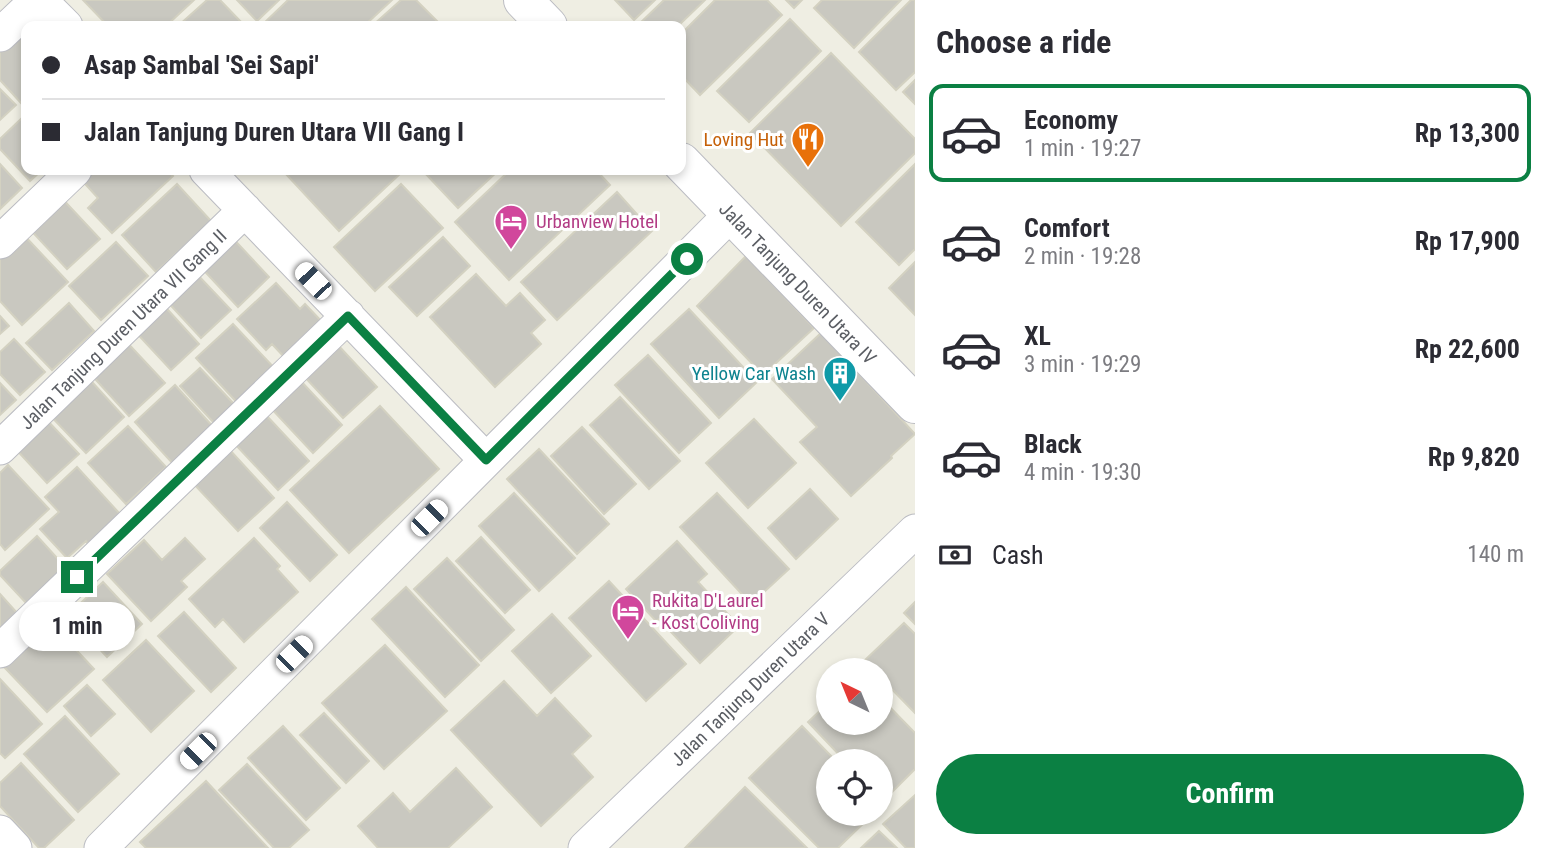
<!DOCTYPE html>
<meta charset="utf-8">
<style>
:root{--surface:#fff;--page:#f7f7f7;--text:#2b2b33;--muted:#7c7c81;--line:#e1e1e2;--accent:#0b8043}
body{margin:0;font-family:"Roboto Condensed",sans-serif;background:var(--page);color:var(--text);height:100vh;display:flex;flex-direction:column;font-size:26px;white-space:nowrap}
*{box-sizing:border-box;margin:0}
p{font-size:23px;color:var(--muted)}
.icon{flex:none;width:38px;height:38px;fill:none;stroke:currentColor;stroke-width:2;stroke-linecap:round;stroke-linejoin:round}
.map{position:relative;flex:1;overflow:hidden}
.side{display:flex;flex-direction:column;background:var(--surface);width:630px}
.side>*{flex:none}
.banner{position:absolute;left:21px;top:21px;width:665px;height:154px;border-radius:14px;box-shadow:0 4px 10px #0003;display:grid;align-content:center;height:154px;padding:0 21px;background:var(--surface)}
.needle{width:46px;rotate:317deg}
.buttons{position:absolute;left:816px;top:658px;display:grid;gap:14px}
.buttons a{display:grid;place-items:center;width:77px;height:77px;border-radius:50%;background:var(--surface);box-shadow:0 4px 10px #0003;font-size:35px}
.end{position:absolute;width:32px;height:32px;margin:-16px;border:9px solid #0b8043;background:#fff;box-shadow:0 0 0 4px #fff}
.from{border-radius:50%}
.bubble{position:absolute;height:49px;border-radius:24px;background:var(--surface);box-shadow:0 4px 10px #0003;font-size:23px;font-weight:700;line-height:49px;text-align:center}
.car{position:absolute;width:21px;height:42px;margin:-21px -10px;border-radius:9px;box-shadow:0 0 5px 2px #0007;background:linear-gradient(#fff 24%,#345 0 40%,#fff 0 76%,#345 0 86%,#fff 0)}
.banner b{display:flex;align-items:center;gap:24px;height:66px;font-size:26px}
.banner b+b{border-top:2px solid var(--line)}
.banner i{width:18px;height:18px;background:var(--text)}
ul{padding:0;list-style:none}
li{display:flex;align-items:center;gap:21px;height:98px;margin:0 14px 10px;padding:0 7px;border:4px solid transparent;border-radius:14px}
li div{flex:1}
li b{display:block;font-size:26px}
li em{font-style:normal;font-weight:700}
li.on{border-color:var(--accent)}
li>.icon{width:63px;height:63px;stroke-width:1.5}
h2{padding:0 21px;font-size:32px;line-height:84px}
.pay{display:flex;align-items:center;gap:18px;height:77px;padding:0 21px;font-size:26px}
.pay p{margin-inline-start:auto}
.action{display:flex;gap:14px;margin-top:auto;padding:14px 21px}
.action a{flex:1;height:80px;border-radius:42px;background:var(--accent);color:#fff;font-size:28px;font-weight:700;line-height:80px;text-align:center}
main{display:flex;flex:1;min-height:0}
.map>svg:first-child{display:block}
.building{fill:#c9c8c0;stroke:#d3d1c1;stroke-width:2}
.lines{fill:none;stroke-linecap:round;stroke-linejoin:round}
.minor-casing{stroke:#bbbcc2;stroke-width:35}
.tertiary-casing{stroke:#bbbcc2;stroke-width:40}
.minor{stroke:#fff;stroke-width:33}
.tertiary{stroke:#fff;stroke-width:38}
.route{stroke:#0b8043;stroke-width:9}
.labels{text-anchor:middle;stroke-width:6;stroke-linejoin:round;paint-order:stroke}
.food-label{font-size:19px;fill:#c56008;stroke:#fff;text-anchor:end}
.hotel-label{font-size:19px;fill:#b23c85;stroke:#fff;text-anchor:start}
.street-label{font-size:19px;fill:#5b5e64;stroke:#fff}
.culture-label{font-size:19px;fill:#0d838f;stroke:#fff;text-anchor:end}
</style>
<main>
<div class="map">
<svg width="915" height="848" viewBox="0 0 915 848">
<rect width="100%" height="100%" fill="#efeee3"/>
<path class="building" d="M83 0H194L166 26H108Z
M207 0H220L242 23 238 26H178Z
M237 0H279L257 21Z
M288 0H392L364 26H263L262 25Z
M401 0H416L442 26H372Z
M615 0H655L634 20Z
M664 0H705L678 26H637Z
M715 0H767L782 15 700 95 681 75V34Z
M786 0H802L794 8Z
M822 0H901L854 48 814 8Z
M911 0H915V72L896 90 859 52Z
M790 19 821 51 749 122 717 91Z
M26 26V98L21 103 0 80V39Z
M831 53 915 139V153L841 226 750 133Z
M915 80V104L903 92Z
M0 89 16 105 0 120Z
M26 114V170H42L30 181 0 149V139Z
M0 164 22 188 0 209Z
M915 164V249L899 265 856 222Z
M79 170H167L173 176 112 233 88 208 98 198 75 173Z
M286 170H397L400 174 339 231 284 172Z
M422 170H499L458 208Z
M510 170H596L610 185 509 280 455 222Z
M177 184 211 221 156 272 122 235Z
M401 184 443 228 375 291 334 247Z
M56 192 100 239 67 269 24 223Z
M617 192 652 231 557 320 521 282Z
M21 232 68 282 22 325 0 301V252Z
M227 232 269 277 238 307 195 261Z
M443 237 470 266 417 316 389 287Z
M116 242 148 276 101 320 69 286Z
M746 256 814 328 763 375 697 306Z
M915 262V315L889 288Z
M193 270 231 310 201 338 163 297Z
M476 274 506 306 520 293 545 320 531 333 541 344 495 387 430 317Z
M276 283 300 309 305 304 325 325 287 360 272 344 266 350 237 319Z
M158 299 199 344 171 370 130 326Z
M69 303 94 331 52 370 26 343Z
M689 309 757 382 719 418 651 344Z
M0 316 9 326 0 334Z
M233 324 280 374 243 409 196 358Z
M821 333 915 434 891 456 892 458 851 496 800 442 817 427 772 379Z
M121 336 165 383 129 416 86 369Z
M14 339 45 372 20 395 0 374V352Z
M336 343 377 387 343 418 302 374Z
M648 355 711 423 679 453 615 385Z
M200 368 235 405 215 424 180 386Z
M82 371 124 417 86 453 43 408Z
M298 378 342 425 313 453 268 405Z
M0 383 16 400 0 415Z
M175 385 216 430 176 467 135 422Z
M620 397 680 461 649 489 590 425Z
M380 406 439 469 349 553 290 490Z
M265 414 309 461 278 490 234 443Z
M44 417 79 454 47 483 13 446Z
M754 419 796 463 748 508 706 463Z
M128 426 166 467 126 504 88 463Z
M582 427 636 484 604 514 551 456Z
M228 448 274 498 238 531 192 482Z
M539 449 609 524 577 554 507 479Z
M8 465 49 509 5 550 0 544V473Z
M77 467 120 514 88 544 86 541 67 558 40 529 59 512 45 497Z
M810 489 838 519 796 559 768 528Z
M514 493 575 558 539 591 479 526Z
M717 493 789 569 751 604 680 527Z
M287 502 337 555 310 581 260 528Z
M37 536 67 569 28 605 0 575V571Z
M481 537 530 590 505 613 456 561Z
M185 538 205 559 181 581 187 587 151 621 107 574 144 540 162 560Z
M254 538 280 566 277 569 298 592 244 642 223 619 215 627 189 599Z
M677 541 707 574 698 582 739 626 700 663 659 619 656 621 626 589Z
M447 558 514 630 481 661 414 589Z
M609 581 686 664 646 701 569 618Z
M103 582 142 624 107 657 68 615Z
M406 587 479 665 445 697 372 619Z
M0 594 18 614 0 631Z
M915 602V624L904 613Z
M184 612 236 668 211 692 158 636Z
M552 614 591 656 551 693 512 651Z
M51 623 94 669 47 712 4 667Z
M904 623 915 634V713L880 677V670H874L865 660Z
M146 640 194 691 151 732 103 680Z
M385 645 447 711 384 769 322 703Z
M0 679 42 724 5 758 0 753Z
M504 681 537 716 555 698 591 736 572 754 593 777 541 826 451 730Z
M87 685 115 714 91 736 64 706Z
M880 697 915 733V769L883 801 880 798V761H845L808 722 828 703V723H880Z
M324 713 369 761 346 783 300 735Z
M65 716 119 774 78 812 24 754Z
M283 726 340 788 306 820 248 758Z
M802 726 836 761H828V814H873L838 848H819L749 778Z
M21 763 74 820 44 848H39L0 806V783Z
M247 764 309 830 289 848H274L219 790Z
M456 768 492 807 448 848H378L358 826 393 793 410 812Z
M206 781 268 848H146L140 842Z
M745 787 807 848H685Z
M915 795V848H906L883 824Z
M879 831 897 848H861Z"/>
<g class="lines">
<defs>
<path id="minor" d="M40 0 66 26
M0 35 37 0
M206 170 486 460
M0 242 75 170
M0 448 245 210
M0 651 348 316
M0 832 15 848
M101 848 731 214
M585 848 915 531"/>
<path id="tertiary" d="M523 0 548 26
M681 162 915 404"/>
</defs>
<use href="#minor" class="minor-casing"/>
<use href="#tertiary" class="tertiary-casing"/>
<use href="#minor" class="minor"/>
<use href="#tertiary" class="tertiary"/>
</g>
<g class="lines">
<path class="route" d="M77 577 348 316 486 460 687 259"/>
</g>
<defs>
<symbol id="restaurant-pin" viewBox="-11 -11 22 30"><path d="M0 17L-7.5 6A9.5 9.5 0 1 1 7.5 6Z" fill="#e8710a" stroke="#fff"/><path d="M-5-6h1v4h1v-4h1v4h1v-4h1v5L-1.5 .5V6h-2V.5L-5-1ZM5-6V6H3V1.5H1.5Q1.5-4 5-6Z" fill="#fff"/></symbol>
<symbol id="hotel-pin" viewBox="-11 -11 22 30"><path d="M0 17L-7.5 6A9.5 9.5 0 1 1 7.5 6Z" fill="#d1479c" stroke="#fff"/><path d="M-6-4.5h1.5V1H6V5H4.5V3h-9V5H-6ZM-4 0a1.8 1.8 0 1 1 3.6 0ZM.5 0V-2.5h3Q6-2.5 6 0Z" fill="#fff"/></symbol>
<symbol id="building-pin" viewBox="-11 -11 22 30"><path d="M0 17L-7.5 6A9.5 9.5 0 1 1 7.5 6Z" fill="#0f9aa8" stroke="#fff"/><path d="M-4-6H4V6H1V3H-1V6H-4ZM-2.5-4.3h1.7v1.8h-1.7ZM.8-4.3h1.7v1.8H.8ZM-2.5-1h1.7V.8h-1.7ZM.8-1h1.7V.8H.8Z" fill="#fff"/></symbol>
</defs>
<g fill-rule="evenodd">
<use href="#restaurant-pin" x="789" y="120" width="38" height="52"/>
<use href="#hotel-pin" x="492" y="202" width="38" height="52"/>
<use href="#building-pin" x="821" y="354" width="38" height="52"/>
<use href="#hotel-pin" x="609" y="592" width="38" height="52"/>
</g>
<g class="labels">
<g class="food-label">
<text x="784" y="146">Loving Hut</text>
</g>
<g class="hotel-label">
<text x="536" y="228">Urbanview Hotel</text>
<text x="652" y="607">Rukita D'Laurel<tspan x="652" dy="22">- Kost Coliving</tspan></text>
</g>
<g class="street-label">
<text transform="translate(798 283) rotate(46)" y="7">Jalan Tanjung Duren Utara IV</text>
<text transform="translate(123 329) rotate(-44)" y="7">Jalan Tanjung Duren Utara VII Gang II</text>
<text transform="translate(750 689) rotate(-44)" y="7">Jalan Tanjung Duren Utara V</text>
</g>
<g class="culture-label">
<text x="816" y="380">Yellow Car Wash</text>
</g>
</g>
</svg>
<div class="buttons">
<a><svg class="needle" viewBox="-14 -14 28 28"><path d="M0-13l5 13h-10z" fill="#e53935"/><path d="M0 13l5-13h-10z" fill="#7c7c81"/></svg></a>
<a><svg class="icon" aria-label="locate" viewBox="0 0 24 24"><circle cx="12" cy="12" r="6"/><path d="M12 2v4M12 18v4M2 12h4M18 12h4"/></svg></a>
</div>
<i class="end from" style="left:687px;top:259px"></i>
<i class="end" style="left:77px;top:577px"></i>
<div class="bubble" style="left:19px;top:602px;width:116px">1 min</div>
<i class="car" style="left:313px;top:281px;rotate:316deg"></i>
<i class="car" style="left:429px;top:518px;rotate:45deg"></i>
<i class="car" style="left:294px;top:654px;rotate:45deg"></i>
<i class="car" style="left:198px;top:751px;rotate:225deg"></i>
<div class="banner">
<b><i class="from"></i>Asap Sambal 'Sei Sapi'</b>
<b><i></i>Jalan Tanjung Duren Utara VII Gang I</b>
</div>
</div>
<section class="side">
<h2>Choose a ride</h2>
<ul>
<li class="on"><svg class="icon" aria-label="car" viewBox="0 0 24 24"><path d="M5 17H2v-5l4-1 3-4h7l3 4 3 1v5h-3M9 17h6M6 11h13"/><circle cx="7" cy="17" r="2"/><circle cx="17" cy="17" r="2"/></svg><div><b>Economy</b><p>1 min · 19:27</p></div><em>Rp 13,300</em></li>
<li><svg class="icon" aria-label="car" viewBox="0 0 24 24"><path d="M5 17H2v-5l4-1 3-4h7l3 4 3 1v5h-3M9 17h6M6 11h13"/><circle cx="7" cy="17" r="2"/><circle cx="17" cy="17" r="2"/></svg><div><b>Comfort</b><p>2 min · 19:28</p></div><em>Rp 17,900</em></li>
<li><svg class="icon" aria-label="car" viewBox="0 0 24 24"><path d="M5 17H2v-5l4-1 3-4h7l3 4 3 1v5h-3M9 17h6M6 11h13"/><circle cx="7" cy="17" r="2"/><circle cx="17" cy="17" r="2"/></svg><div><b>XL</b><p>3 min · 19:29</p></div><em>Rp 22,600</em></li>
<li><svg class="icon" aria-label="car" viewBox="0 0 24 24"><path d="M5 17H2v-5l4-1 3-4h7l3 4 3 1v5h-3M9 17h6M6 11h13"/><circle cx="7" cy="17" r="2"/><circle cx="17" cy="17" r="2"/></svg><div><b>Black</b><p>4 min · 19:30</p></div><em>Rp 9,820</em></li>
</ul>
<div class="pay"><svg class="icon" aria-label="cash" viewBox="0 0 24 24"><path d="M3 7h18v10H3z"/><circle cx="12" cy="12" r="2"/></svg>Cash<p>140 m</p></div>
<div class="action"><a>Confirm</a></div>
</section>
</main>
